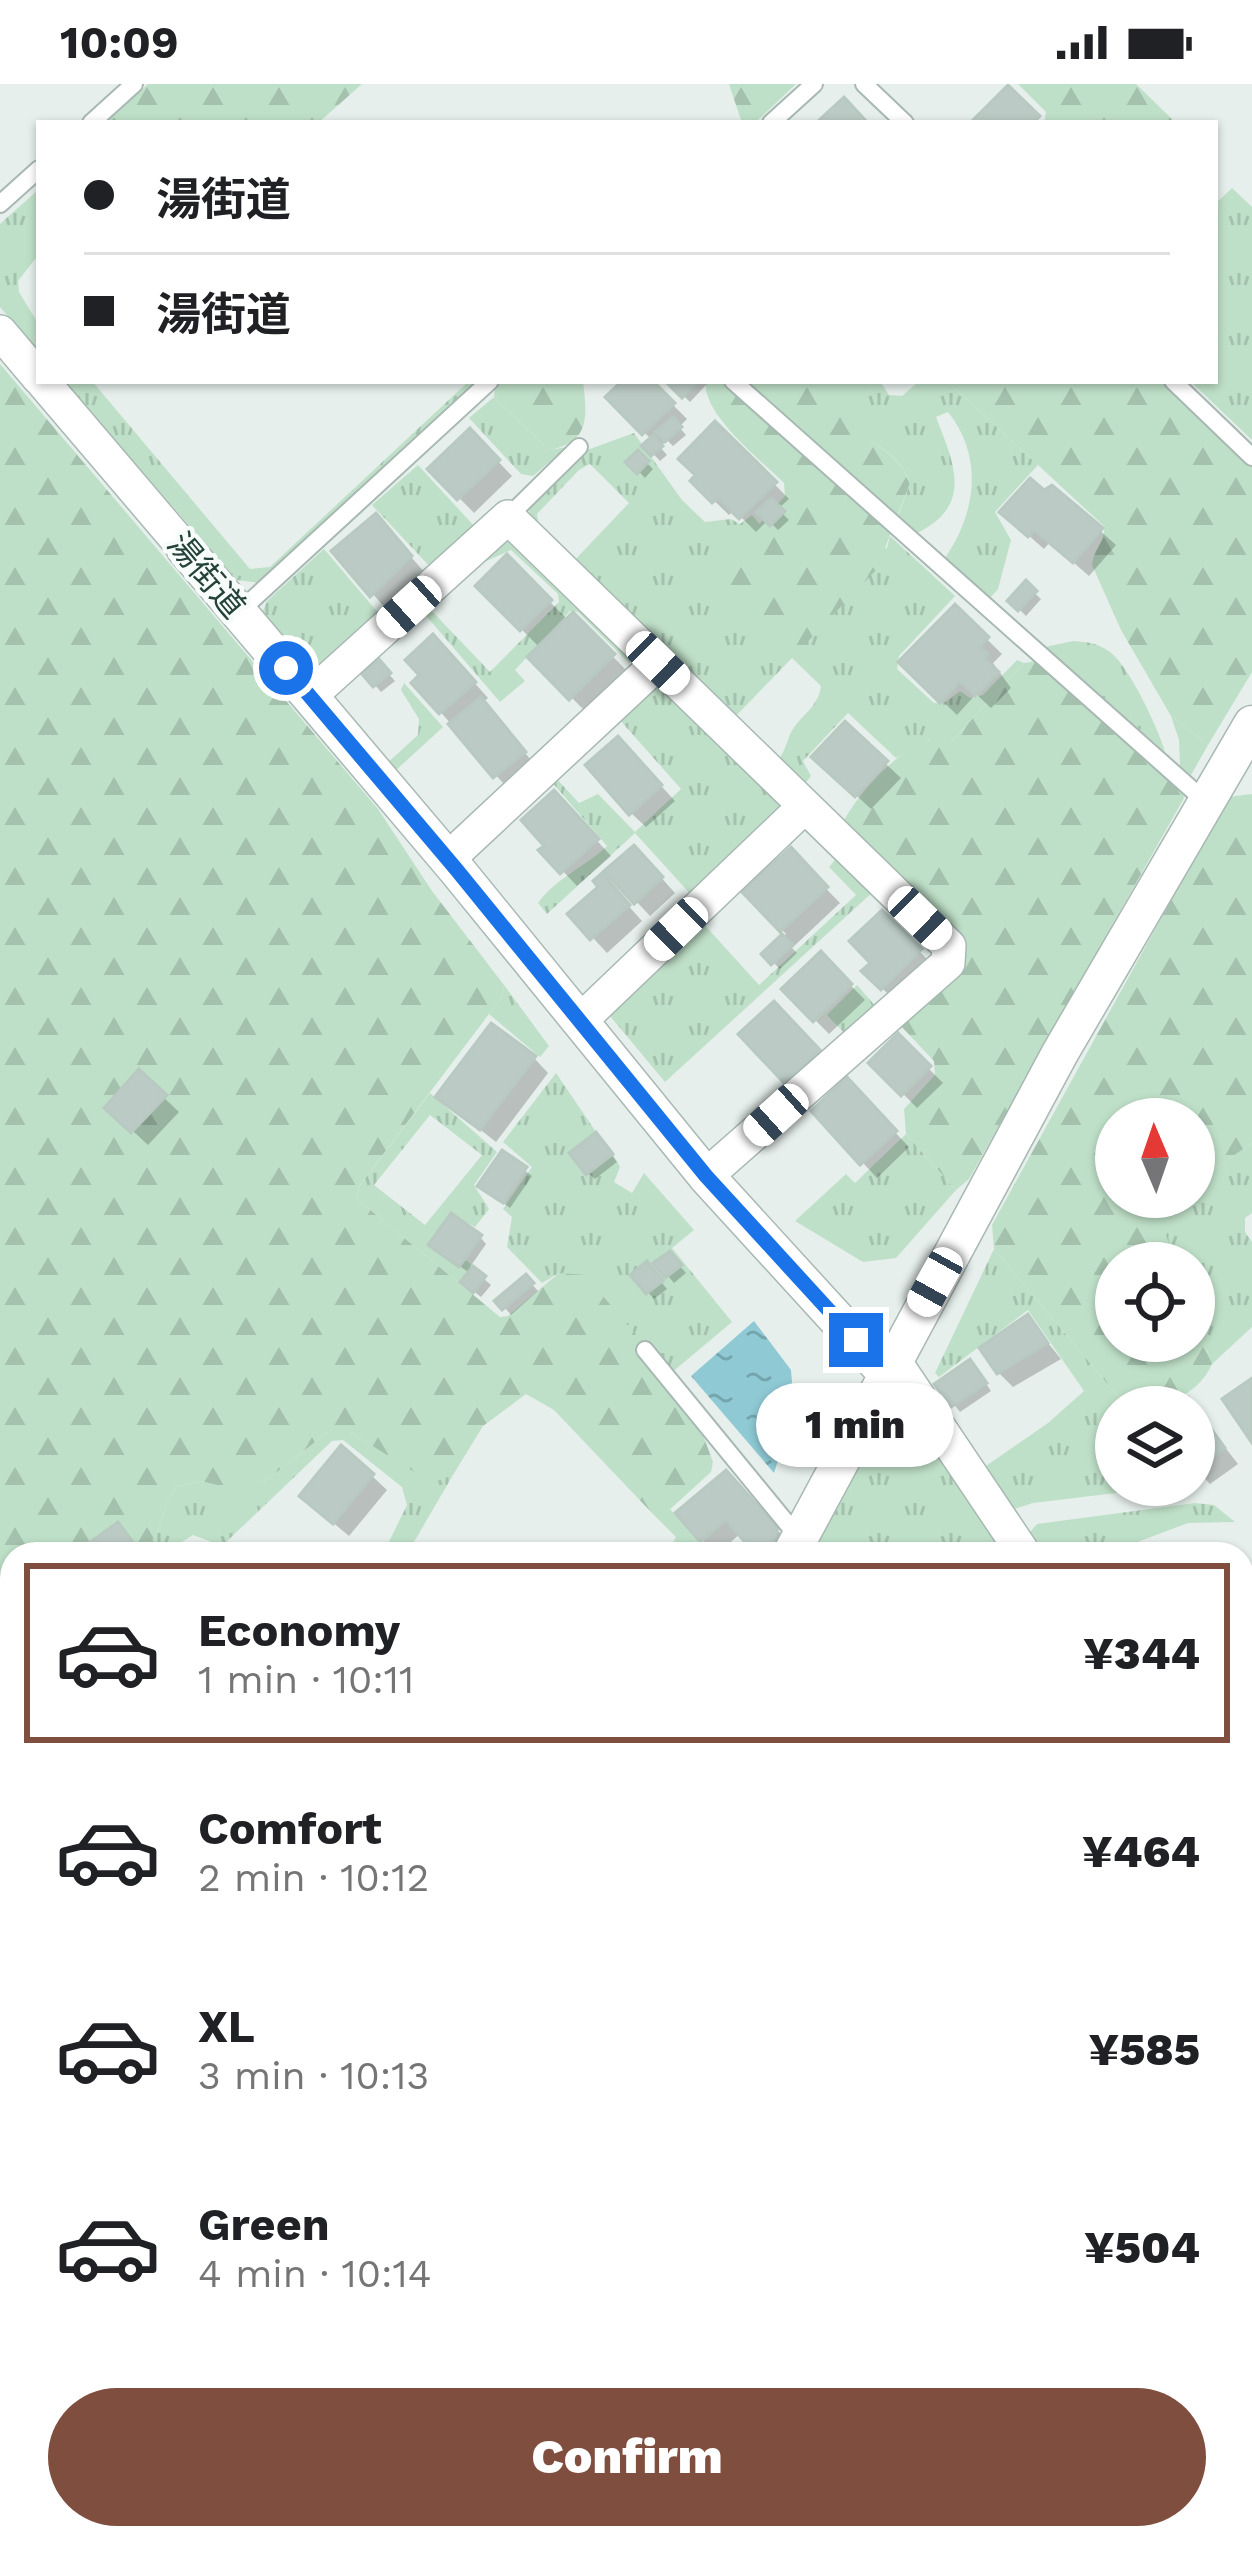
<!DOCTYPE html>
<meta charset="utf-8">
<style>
:root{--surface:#fff;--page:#f2f2f2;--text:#202124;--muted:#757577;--line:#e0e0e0;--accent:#7f4e3f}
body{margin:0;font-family:"Work Sans","Noto Sans JP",sans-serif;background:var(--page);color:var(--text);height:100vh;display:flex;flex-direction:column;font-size:45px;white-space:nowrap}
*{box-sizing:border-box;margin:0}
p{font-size:39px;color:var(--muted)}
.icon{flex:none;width:66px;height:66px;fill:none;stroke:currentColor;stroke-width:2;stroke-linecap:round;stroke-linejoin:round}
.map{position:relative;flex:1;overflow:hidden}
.side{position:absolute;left:0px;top:1458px;width:1254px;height:1008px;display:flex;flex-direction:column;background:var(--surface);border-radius:36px 36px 0 0;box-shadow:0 3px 9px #0004}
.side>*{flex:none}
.hud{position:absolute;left:36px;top:36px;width:1182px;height:264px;border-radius:0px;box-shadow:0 3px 9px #0004;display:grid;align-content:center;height:264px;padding:0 48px;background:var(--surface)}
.needle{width:78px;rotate:358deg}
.controls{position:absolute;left:1095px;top:1014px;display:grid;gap:24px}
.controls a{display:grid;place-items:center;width:120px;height:120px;border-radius:50%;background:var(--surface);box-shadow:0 3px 9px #0004;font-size:60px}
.end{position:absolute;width:54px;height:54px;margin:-27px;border:15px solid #1a73e8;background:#fff;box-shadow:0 0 0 6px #fff}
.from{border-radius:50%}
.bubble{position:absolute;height:84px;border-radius:42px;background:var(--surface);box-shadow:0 3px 9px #0004;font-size:39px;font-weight:800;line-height:84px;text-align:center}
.car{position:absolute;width:36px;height:72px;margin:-36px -18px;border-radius:15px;box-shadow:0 0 9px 3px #0007;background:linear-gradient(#fff 24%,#345 0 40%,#fff 0 76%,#345 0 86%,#fff 0)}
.hud b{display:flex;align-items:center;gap:42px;height:114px;font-size:45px}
.hud b+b{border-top:3px solid var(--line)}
.hud i{width:30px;height:30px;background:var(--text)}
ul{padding:21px 0 0;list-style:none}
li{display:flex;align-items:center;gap:36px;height:180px;margin:0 24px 18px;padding:0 24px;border:6px solid transparent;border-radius:0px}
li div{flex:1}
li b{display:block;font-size:45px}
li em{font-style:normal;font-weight:800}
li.on{border-color:var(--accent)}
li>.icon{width:108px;height:108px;stroke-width:1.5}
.button{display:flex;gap:24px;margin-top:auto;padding:24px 48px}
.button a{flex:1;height:138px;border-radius:72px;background:var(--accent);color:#fff;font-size:48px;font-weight:800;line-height:138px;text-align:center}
.status{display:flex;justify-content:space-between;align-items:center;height:84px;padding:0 60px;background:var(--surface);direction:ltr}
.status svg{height:33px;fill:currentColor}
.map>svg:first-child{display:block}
.grass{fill:url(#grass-tufts);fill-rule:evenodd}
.forest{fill:url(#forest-firs)}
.water{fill:url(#water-ripples)}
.shadow{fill:#0003}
.building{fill:#bbcac4;stroke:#b8c9c2;stroke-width:3}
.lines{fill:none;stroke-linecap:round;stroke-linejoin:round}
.service-casing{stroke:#a8b8b2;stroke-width:20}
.minor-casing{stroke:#a8b8b2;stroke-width:36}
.tertiary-casing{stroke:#a8b8b2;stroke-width:39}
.service{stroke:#fff;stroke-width:16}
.minor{stroke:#fff;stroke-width:33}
.tertiary{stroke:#fff;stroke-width:36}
.route{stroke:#1a73e8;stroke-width:15}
.labels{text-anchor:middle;stroke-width:9;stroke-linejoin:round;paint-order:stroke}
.street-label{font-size:33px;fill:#24423a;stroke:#f7fbf9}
</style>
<div class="status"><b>10:09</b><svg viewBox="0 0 49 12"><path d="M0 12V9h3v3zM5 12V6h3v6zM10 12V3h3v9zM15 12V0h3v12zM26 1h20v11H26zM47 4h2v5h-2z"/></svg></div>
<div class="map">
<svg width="1252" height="2466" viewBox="0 0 1252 2466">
<defs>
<pattern id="grass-tufts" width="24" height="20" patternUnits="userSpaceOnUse" patternTransform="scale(3)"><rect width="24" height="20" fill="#bfe0c8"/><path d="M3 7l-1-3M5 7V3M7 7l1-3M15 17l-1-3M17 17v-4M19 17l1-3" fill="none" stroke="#a4c1ad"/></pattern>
<pattern id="forest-firs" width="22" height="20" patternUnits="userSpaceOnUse" patternTransform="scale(3)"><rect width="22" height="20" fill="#bfe0c8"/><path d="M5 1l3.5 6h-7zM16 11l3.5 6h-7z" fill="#a4c1ad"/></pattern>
<pattern id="water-ripples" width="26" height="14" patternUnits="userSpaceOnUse" patternTransform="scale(3)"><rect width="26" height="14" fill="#8ec9d4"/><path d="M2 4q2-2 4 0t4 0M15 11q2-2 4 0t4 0" fill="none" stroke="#74a5ad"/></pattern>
</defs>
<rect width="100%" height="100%" fill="#e6efeb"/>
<path class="grass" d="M1232 104 1252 123V356L1190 297H1215V120Z
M39 105V170L18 197 19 208 39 241V269L0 223V140Z
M63 297H92L250 485 270 483 469 297H478L261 499 237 496Z
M874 297H880L889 311 902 312 919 297H947L1038 381 995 428 1011 456 998 505 990 514 945 474C976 429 984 373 948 328L936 333C954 380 974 421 917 449L898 432 910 399C895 358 865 368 852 328Z
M494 313 549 366 567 363 533 392 521 390 469 334Z
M634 349 682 416 705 438 731 435 740 440 752 431 760 441 710 494 887 464 890 452 955 512 899 572 897 585 934 619 946 618 960 607 970 614 983 611 1017 576 1024 579 950 659 929 656 896 674 848 629 803 677 811 692 801 705 776 680C783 670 785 664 789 653 797 632 818 626 821 602L792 574 731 637 570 481 629 419 590 380 579 386 537 430 539 442 531 443 529 425 587 366Z
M418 381 476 444 433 486 372 421Z
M506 455 516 456 634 575 629 579 578 528 570 527 515 586 525 597 500 618 422 527 427 522 490 588 559 518 558 510 511 466 482 479Z
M324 465 380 531 316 590 262 529 267 517Z
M1073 557C1087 558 1098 559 1110 568 1129 582 1158 644 1165 668L1045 563Z
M404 599 443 643 393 689 385 681 418 651 419 635 401 606Z
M665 603 783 720 694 814 635 749 547 830 538 819C556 794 585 783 607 762L550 696 555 693 579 719 598 710 635 748 681 705 619 635 650 605Z
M1171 632 1208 661 1191 691 1180 682 1179 656Z
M808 747 875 806 665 998 610 932 613 917 701 837 759 901 856 811 829 783 835 776Z
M504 901 549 962 540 973 489 930 502 913Z
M857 901 877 924 847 952 827 931Z
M556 989 596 1048 569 1070 586 1091 613 1070 620 1083 614 1098 632 1109 644 1089 694 1146 672 1164 732 1238 670 1290 559 1189 542 1199 507 1163 512 1133 503 1125 532 1083 503 1058Z
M430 1009 497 1068 474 1101 489 1125 475 1143 450 1129 428 1161 459 1183 466 1176 473 1182 460 1200 357 1115 360 1101ZM430 1031 482 1071 425 1141 374 1101Z
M906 1050 956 1106 896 1174 863 1178 795 1137 846 1090 855 1099Z
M1252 1059V1129L1245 1134V1148L1252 1158V1243L1212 1280 1194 1231V1179H1176L1165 1151 1185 1113H1194V1099Z
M994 1165 1127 1323H1116V1401H1182L1033 1419 1011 1426 983 1384 1048 1339 1084 1307 1028 1226 939 1293 935 1289Z
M897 1318 908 1319 1006 1470 812 1469 887 1327Z
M328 1348H350L432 1398 453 1391 407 1470H383L407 1421 402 1403 343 1356 332 1357 222 1462 193 1451 163 1470 145 1466C167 1440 158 1428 176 1403L201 1397 241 1406 268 1395Z
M1195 1419 1214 1421 1235 1438 1188 1439 1106 1470H1037L1026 1453 1037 1440Z
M670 1425 708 1470H666L676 1453 652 1429Z
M0 2297 12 2304V2415L0 2436Z
M12 2451V2454H118L112 2466H3Z
M300 2454H673L695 2466H295Z
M932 2454 959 2458 971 2454H1053L1047 2466H957Z"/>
<path class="forest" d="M148 0H362L318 39H105Z
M729 0H796L755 39H742Z
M1018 0H1136L1176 39H1044L1046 28Z
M0 280 378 725 432 807 504 901 502 913 489 930 360 1101 357 1115 500 1233 508 1232 559 1189 585 1191 689 1313 713 1378 711 1388 666 1429H652L554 1326 526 1310 483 1342 453 1391 432 1399 350 1348H328L268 1395 241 1407 201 1397 176 1403C158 1428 167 1440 145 1466L116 1443 80 1470H12V1586L0 1602Z
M503 297H583C587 332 591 358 549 366L494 313 495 304Z
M706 297H874L853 328C865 368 894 358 910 399L877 485 792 574 709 494 785 412 784 399C761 376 701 329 706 297Z
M947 297H1164L1252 382V588L1208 661 1171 632 1121 546 1092 481C1093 466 1106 456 1104 442Z
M1036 577 1183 706 1184 714 969 1095 956 1106 906 1050 904 1025 935 991 934 977 899 940 955 883 841 744C850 717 902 660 931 656 937 655 944 658 951 658L1024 579Z
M1252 710V1059L1194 1099V1035H1116V1113H1185L1166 1151 1175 1179H1116V1257H1194V1231L1212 1280C1196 1315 1161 1323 1127 1323L994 1165 992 1141 1228 713Z
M1252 2213V2466H1029L1035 2454H1242V2230Z
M578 2454H673L695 2466H581Z"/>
<path class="water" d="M754 1237 791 1286 794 1325 774 1389 691 1292Z"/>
<path class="shadow" d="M626 297H649L687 335 679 343 686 351 673 362 667 356 660 363 667 371 660 377 646 362 652 356 609 313Z
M669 297H704L707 300 690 318Z
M716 341 789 415 778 425 789 436 778 446 768 436 756 448 734 426 729 431 694 397Z
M470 348 512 392 474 429 431 385Z
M638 370 653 385 645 394 630 378Z
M1052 404 1116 461 1089 492 1050 458 1044 465 1018 442Z
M390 448 424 488 386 525 335 467Z
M507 475 568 536 573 532 627 587 586 628 531 573 540 564 479 502Z
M1026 501 1041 515 1026 532 1011 517Z
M955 524 1002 570 993 579 1011 604 991 624 976 610 957 631 902 578Z
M447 568 488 614 482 619 538 684 510 707 415 599Z
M379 579 395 597 381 608 375 601Z
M845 642 901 694 871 725 830 687Z
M632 670 675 717 646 743 631 729Z
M568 725 611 772 577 802 543 766Z
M790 768 840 819 792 864 797 869 780 885 765 870 786 850 746 808Z
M648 779 675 809 650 832 636 817Z
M602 803 616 808 642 837 607 869 571 830Z
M882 830 934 882 897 919 865 887 874 879Z
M821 871 865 916 829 950 785 905Z
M789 936 832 982 800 1011 786 997Z
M898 954 943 999 917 1024 873 979Z
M534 974 548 989 496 1058 439 1013Z
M139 990 179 1028 148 1061 108 1024Z
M847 998 909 1063 877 1094 815 1027Z
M602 1059 617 1078 595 1095 588 1089Z
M503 1070 532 1092 510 1124 488 1108Z
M480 1153 486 1160 470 1183 491 1201 481 1213 471 1205V1190L438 1167Z
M670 1171 686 1189 674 1199 658 1180Z
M653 1188 667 1205 654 1215 634 1192Z
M526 1194 538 1207 511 1231 499 1217Z
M1028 1234 1061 1275 1013 1303 999 1289Z
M976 1285 991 1307 960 1328 938 1300Z
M1194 1324 1238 1380 1210 1400 1194 1383Z
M372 1392 387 1406 349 1452 318 1426Z
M740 1405 791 1461 787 1470H759L741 1449 717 1470 702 1456Z
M6 1626 12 1632V1701L0 1689V1629Z
M1242 1853 1252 1857V1939L1248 1946 1242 1943Z
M0 2114 12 2126 0 2152Z
M12 2159V2184L3 2175Z
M0 2228 12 2236V2302L0 2294Z
M150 2454H241L234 2466H163L165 2462Z
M955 2454H988L981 2466Z"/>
<path class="building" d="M1008 1 1040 32 1033 39H970Z
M844 13 868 39H816Z
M622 297H653L675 319 642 351 605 313Z
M665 297H698L682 314Z
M673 333 682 343 665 358 655 348Z
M715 337 777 398 739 435 718 414 712 419 690 397 695 391 678 375Z
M470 344 500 376 457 416 427 385Z
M653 351 663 362 651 372 641 362Z
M638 366 649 377 637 390 625 378Z
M1030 394 1044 406 1052 401 1103 444 1073 479 1034 446 1028 453 999 428Z
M771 414 785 427 770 442 756 428Z
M376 429 412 472 370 513 331 467Z
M507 470 552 516 520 547 475 502Z
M1026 496 1037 507 1018 527 1007 517Z
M955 520 989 553 980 563 988 570 984 574 999 588 975 612 960 597 940 619 898 578Z
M573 528 615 570 569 616 527 573Z
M433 550 476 598 439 630 411 599 419 591 405 576Z
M379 575 391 589 373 603 361 589Z
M481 613 526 668 493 694 448 640Z
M845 637 888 677 855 713 811 673Z
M618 652 662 701 629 731 585 681Z
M554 706 599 755 560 790 538 766 544 762 521 736Z
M634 761 663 793 634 820 604 787Z
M791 763 828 803 780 848 742 808Z
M602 789 630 821 590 856 567 830 598 803 593 797Z
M882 826 922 865 881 906 861 887 870 879 849 857Z
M782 850 793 861 771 881 761 870Z
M821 867 852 900 813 938 781 905Z
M774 917 820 966 784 999 738 950Z
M491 939 536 972 480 1046 435 1013Z
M898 949 931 982 901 1012 868 979Z
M139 985 167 1011 131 1049 104 1024Z
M847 993 897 1047 860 1081 811 1027Z
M596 1048 613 1070 586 1091 569 1069Z
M502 1066 527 1083 503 1119 477 1102Z
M451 1129 482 1151 459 1183 428 1161Z
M670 1167 682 1181 665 1194 653 1179Z
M647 1177 663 1197 646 1210 630 1191Z
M473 1182 486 1192 473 1209 460 1198Z
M526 1190 534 1199 502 1226 494 1217Z
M1028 1230 1048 1259 997 1290 979 1264Z
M970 1275 987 1299 951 1323 934 1300Z
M1252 1294V1359L1222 1315Z
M1188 1313 1225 1364 1194 1388V1323H1174Z
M341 1361 374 1390 333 1440 299 1412Z
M726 1386 778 1444 766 1470H755L726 1436 700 1458 675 1429Z
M118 1438 142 1470H74Z
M7 1622 12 1633V1680L0 1686V1625Z
M1242 1849 1252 1854V1895L1242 1916Z
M0 2225 12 2233 10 2299 0 2292Z
M67 2454H85L103 2466H59Z
M166 2454H219L212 2466H160Z
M773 2454H820L823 2456 818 2466H767Z"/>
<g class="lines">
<defs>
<path id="service" d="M864 0 905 39
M91 39 134 0
M771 39 814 0
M0 120 39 85
M733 297 1206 718
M1173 297 1252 373
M508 433 579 363
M239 528 490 297
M645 1266 799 1454
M0 2450 12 2430
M866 2454 889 2466
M751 2466 757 2454"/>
<path id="minor" d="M0 248 39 294
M42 297 185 465
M310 612 508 433 949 862 948 879 706 1092
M448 775 658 579
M580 937 805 722
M893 1275 1024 1470
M1242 1800 1252 1816
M1242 2098 1252 2078
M1061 2466 1067 2454"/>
<path id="tertiary" d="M185 465 456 785 706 1092 886 1289
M791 1470 1060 969 1252 640
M272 2466 278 2454"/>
</defs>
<use href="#service" class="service-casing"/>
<use href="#minor" class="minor-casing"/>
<use href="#tertiary" class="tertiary-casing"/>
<use href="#service" class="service"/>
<use href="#minor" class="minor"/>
<use href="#tertiary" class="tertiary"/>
</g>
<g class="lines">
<path class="route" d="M286 584 456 785 706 1092 856 1256"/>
</g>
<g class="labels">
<g class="street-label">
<text transform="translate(207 491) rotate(50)" y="12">湯街道</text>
</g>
</g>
</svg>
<div class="controls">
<a><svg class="needle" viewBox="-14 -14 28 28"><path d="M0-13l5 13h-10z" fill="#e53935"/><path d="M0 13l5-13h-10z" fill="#757577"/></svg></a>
<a><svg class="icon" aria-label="locate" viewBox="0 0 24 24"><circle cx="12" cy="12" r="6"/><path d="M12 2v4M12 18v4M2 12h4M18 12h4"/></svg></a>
<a><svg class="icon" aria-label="layers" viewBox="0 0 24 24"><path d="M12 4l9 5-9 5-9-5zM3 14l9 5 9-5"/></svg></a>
</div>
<i class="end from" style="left:286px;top:584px"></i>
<i class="end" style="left:856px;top:1256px"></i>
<div class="bubble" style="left:756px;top:1299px;width:198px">1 min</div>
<i class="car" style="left:409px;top:523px;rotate:228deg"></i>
<i class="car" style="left:658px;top:579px;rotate:134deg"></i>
<i class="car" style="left:920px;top:834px;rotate:134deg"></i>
<i class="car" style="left:676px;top:845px;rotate:226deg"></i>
<i class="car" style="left:776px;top:1031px;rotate:228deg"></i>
<i class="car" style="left:935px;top:1198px;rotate:209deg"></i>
<div class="hud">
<b><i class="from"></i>湯街道</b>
<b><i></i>湯街道</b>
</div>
<section class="side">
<ul>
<li class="on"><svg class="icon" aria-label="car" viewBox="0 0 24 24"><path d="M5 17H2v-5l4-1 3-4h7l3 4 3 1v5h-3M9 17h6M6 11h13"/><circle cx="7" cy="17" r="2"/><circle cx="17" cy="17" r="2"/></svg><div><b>Economy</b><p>1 min · 10:11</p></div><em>¥344</em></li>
<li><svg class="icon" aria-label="car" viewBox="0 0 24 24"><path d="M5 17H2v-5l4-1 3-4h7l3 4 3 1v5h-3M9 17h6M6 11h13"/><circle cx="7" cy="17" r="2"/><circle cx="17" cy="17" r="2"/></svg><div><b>Comfort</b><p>2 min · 10:12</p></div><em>¥464</em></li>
<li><svg class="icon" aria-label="car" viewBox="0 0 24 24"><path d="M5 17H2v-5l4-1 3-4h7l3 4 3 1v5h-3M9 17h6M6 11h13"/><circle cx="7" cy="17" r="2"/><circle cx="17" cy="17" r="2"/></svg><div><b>XL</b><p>3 min · 10:13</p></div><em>¥585</em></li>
<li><svg class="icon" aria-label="car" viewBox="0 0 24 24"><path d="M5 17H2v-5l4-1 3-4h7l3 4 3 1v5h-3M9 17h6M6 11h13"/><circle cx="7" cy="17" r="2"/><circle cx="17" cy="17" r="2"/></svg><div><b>Green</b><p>4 min · 10:14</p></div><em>¥504</em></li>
</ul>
<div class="button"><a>Confirm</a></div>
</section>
</div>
